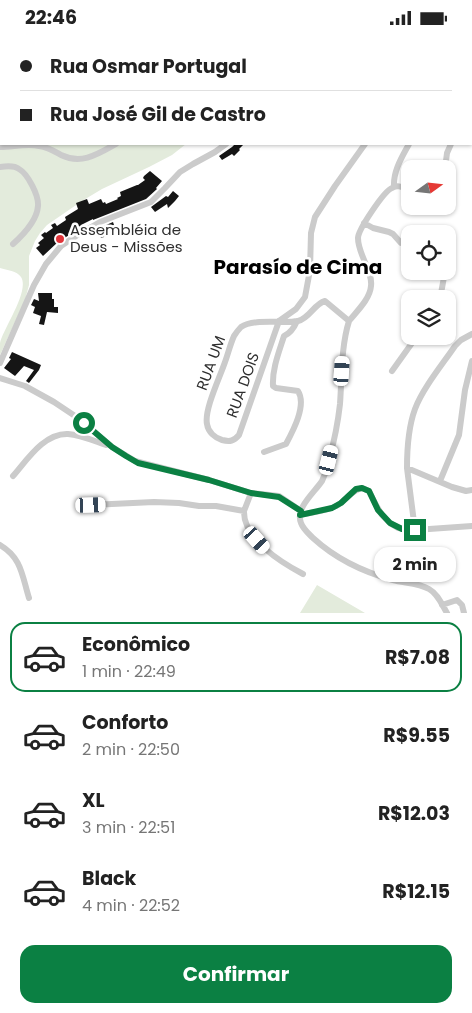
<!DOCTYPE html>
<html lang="pt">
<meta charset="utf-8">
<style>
:root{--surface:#fff;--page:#f2f2f2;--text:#222;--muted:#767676;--line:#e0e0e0;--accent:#0b8043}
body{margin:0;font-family:Poppins,sans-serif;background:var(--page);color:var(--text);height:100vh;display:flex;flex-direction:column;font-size:19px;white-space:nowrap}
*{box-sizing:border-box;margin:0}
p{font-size:16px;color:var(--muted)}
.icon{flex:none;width:28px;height:28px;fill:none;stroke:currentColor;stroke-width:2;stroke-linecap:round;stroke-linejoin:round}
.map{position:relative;height:578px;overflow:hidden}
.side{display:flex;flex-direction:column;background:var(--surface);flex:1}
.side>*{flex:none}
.hud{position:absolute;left:0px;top:0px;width:472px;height:110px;box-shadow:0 1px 4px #0004;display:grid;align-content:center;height:110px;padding:0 20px;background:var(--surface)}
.needle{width:32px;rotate:75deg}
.buttons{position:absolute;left:401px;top:125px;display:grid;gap:10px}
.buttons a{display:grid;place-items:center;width:55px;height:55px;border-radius:10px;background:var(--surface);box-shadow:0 1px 4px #0004;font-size:25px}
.end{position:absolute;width:22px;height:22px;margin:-11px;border:6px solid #0b8043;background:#fff;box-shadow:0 0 0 2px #fff}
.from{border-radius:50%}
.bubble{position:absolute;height:35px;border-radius:15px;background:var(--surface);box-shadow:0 1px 4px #0004;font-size:16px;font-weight:700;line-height:35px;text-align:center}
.car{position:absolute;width:15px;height:30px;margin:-15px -8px;border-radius:6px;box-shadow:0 0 4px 1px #0007;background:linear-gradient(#fff 24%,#345 0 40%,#fff 0 76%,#345 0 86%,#fff 0)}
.hud b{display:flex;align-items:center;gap:18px;height:48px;font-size:19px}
.hud b+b{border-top:1px solid var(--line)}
.hud i{width:12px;height:12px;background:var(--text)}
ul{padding:9px 0 0;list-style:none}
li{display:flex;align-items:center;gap:15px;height:70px;margin:0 10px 8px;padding:0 10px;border:2px solid transparent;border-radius:15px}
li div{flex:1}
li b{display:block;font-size:19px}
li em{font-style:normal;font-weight:700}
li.on{border-color:var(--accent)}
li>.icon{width:45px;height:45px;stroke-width:1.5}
.action{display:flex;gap:10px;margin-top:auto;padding:10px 20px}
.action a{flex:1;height:58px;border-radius:15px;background:var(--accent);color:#fff;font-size:20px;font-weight:700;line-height:58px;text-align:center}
.status{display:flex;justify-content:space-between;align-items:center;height:35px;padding:0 25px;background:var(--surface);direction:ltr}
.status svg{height:14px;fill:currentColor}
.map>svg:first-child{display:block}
.green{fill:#e3ebdc}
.building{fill:#151515}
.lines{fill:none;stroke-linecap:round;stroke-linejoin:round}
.minor{stroke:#cbcbcb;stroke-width:6}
.route{stroke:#0b8043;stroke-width:6}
.poi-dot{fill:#e0343a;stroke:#fff;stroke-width:2}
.labels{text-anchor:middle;stroke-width:5;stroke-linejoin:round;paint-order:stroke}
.poi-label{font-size:15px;fill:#2e2e2e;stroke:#fff;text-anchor:start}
.street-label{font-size:15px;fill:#2e2e2e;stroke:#fff}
.district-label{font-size:20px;font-weight:bold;fill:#000;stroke:#fff}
</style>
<div class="status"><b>22:46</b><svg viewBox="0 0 49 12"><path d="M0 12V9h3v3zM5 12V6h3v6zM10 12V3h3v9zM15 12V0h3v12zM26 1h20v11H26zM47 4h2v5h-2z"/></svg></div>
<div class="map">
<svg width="472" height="578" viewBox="0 0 472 578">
<rect width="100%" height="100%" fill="#fff"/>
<path class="green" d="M0 0H247V1H1V109H186L172 120 149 132 102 154 82 166 47 190 40 198 35 206 29 221V250L25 265 0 320C0 317 0 312 0 308 3 294 30 256 21 242 17 236 7 235 0 233Z
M317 550 365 578H300Z"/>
<path class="building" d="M235 109H244L239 114 240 115 234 121 232 119 222 125 219 121 232 112Z
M150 136 162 146 156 153 157 154 146 164 93 185V184L81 190 82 192 58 207 43 221 36 213 40 210 38 208 44 203 41 200 45 197 46 198 53 193 51 190 55 188 57 191 66 185 65 182 78 174 76 168 87 164 89 169 101 164 103 168 105 167 106 169 118 164 117 163 121 161 120 157 137 150H138L145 145 143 143 144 141Z
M173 156 179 161 175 166 168 173 167 169 155 177 151 172 166 161 168 162Z
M113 187 115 193 108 196 110 200 101 203 97 194Z
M38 258H52V264H54V272H58V278L47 277 44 290 39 289 41 281 33 278 35 272 31 270 34 264 39 266Z
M12 317 41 330 39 335 29 348 26 346 34 335 24 331 15 341 4 333 11 324 9 323Z"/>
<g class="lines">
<path class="minor" d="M405 0 406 1
M257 1V0
M0 112C13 112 27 108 39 111 48 112 54 116 61 120 82 130 98 119 116 109
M0 132C6 131 14 130 19 134 28 139 39 161 38 171 37 186 23 200 13 209
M445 134 447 118 451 109
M394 152C393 136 402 122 409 109
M410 155C404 153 398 149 392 153 384 156 358 195 358 203 358 220 373 236 371 251 370 264 357 276 349 286 341 312 342 341 340 369 338 387 334 407 329 425 328 432 325 439 322 446 314 458 295 473 301 488 303 494 309 499 313 503 336 524 363 537 393 545 404 548 419 548 429 554 438 559 442 570 447 578
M364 188 373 193 389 197 393 199 401 208 410 211
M440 264 444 242 443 236
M349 286 325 266C314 269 310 283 298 286 283 289 254 283 241 292 238 295 236 298 234 301 230 310 228 319 225 327 220 342 204 375 207 389 208 397 215 403 222 405 230 407 234 406 239 400L279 286 296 274 305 262 310 235 311 198 315 182 335 151 365 109
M472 299 461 305 455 311C442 330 423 353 415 374 408 393 407 413 407 433L452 452 466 456 472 455
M0 328 34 250 46 229 61 211 79 199 100 187 151 167 165 153 180 137 193 129 215 117 226 109
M392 336 417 301
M0 343 25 351 54 367 78 383 112 412 135 426 209 445 251 458 279 461 301 476
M264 417 286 409C293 396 307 370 298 356L276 353 273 351C272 334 279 317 284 301 291 298 294 293 297 286
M407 433 415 495
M13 441C27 425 44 398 68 399 81 400 94 406 106 410
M440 446 459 400 465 355 472 326
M91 470 154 467 179 468 199 471H216L244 476 251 458
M244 476C243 504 282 528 303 539
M300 480C310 478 327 476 336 471 346 466 351 455 362 453L369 456 376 470 382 480 390 488 398 493 415 495 472 491
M0 510C22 523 22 541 29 563
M442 570 457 565 462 570 464 578"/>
</g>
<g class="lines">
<path class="route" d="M84 388 112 412 126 421 138 428 209 445 251 458 279 462 301 476 300 480 332 473 341 468 356 454 362 453 369 456 378 475 390 488 402 494 415 495"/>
</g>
<circle class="poi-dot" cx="60" cy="204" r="5"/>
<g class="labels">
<g class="poi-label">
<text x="70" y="200">Assembléia de<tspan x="70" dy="17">Deus - Missões</tspan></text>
</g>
<g class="street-label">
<text transform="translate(211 328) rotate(-70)" y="5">RUA UM</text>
<text transform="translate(243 350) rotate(-70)" y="5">RUA DOIS</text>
</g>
<g class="district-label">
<text x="298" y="239">Parasío de Cima</text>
</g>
</g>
</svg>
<div class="buttons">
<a><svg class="needle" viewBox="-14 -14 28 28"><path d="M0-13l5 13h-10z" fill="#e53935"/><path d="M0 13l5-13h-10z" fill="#767676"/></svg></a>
<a><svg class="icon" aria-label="locate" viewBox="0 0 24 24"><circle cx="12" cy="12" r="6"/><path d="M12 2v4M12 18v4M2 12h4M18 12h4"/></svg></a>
<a><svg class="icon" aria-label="layers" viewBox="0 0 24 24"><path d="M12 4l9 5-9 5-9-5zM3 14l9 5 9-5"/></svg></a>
</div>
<i class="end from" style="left:84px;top:388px"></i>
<i class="end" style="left:415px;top:495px"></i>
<div class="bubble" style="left:374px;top:512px;width:82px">2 min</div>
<i class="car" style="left:342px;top:336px;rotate:4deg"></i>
<i class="car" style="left:329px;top:425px;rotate:14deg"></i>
<i class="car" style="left:91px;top:470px;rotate:88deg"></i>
<i class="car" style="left:257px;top:505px;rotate:138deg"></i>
<div class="hud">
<b><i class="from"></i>Rua Osmar Portugal</b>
<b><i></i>Rua José Gil de Castro</b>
</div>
</div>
<section class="side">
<ul>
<li class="on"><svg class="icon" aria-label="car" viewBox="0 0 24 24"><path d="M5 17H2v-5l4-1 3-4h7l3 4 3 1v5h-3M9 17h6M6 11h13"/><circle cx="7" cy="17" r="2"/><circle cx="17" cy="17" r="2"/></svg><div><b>Econômico</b><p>1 min · 22:49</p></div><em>R$7.08</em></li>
<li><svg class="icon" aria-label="car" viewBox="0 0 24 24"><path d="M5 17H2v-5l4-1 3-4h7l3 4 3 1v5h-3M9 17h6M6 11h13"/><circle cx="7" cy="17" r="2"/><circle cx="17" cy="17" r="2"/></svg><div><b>Conforto</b><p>2 min · 22:50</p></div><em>R$9.55</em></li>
<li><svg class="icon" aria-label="car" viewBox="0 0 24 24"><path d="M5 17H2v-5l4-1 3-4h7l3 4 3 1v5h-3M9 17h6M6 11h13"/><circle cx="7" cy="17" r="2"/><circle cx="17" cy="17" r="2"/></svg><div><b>XL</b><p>3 min · 22:51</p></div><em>R$12.03</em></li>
<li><svg class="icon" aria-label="car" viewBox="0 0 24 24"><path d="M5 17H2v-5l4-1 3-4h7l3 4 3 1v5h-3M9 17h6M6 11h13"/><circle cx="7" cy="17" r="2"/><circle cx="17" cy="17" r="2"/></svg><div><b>Black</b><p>4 min · 22:52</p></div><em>R$12.15</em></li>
</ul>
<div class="action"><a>Confirmar</a></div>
</section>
